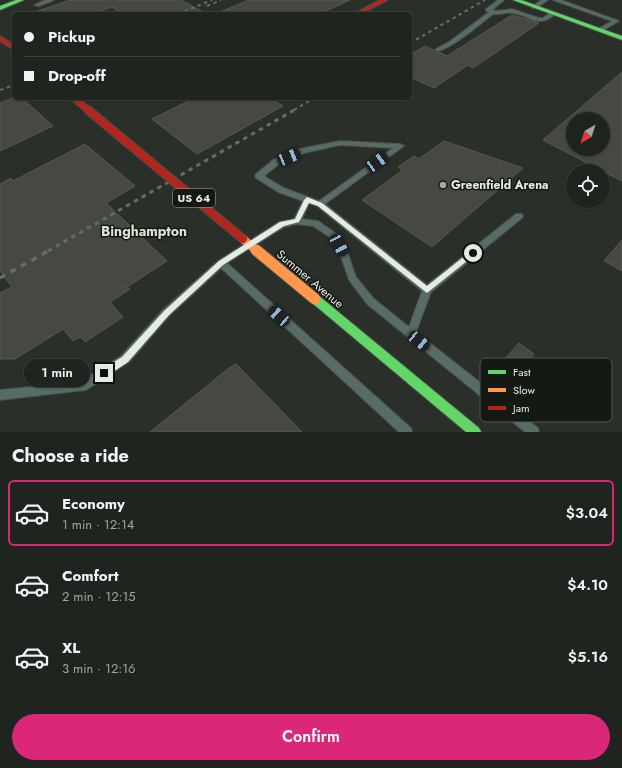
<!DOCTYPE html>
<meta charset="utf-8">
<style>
:root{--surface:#20241f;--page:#282c28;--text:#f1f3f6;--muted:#a2a4a4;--line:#3d413d;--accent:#db2777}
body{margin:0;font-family:Jost,sans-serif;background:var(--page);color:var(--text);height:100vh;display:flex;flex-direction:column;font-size:15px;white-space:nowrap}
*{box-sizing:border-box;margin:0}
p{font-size:13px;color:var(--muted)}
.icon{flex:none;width:22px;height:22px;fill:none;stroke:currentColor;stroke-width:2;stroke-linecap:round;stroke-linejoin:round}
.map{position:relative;height:432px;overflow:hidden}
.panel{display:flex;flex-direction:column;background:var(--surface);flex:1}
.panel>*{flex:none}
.top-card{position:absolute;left:12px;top:12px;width:400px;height:88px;border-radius:6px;box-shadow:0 1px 3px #0004,0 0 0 1px var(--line);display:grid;align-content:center;height:88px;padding:0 12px;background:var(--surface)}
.needle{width:26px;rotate:219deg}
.buttons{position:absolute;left:566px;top:112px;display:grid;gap:8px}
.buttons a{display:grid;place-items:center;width:44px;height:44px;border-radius:50%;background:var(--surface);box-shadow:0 1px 3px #0004,0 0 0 1px var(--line);font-size:20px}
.end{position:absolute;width:18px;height:18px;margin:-9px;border:5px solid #e4ebe2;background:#111;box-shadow:0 0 0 2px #111}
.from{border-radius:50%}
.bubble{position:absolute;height:28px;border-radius:14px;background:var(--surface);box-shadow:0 1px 3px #0004,0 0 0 1px var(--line);font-size:13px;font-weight:600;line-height:28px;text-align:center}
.car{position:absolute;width:12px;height:24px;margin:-12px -6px;border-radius:5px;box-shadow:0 0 3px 1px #0007;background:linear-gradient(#222 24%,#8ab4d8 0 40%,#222 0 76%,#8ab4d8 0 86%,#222 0)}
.top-card b{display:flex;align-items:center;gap:14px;height:38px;font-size:15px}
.top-card b+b{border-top:1px solid var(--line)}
.top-card i{width:10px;height:10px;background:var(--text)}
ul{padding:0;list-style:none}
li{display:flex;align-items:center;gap:12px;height:66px;margin:0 8px 6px;padding:0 4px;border:2px solid transparent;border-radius:6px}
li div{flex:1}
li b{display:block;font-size:15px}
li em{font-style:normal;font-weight:600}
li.current{border-color:var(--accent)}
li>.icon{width:36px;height:36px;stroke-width:1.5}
h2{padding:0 12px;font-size:18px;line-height:48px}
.cta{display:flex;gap:8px;margin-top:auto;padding:8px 12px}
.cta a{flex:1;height:46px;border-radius:24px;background:var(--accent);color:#fff;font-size:16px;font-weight:600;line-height:46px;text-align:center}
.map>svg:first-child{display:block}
.building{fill:#464943;stroke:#565952;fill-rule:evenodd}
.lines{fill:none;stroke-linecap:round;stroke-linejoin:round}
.lane-casing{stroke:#494d47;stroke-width:2}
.fast-casing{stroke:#494d47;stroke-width:2}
.jam-casing{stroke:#494d47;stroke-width:2}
.lane{fill:#566c64;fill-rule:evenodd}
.fast{fill:#63d668;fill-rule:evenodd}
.jam{fill:#b3261e;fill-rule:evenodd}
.rail-far2{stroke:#616e67;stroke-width:2;stroke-dasharray:3.5 3.5;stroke-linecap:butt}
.rail-far1{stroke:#616e67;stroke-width:3;stroke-dasharray:4.5 4.5;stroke-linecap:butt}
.rail{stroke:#616e67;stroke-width:3.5;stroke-dasharray:6 6;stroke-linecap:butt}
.slow-bridge-far1-casing{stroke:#494d47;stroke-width:10;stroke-linecap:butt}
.slow-bridge-casing{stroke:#494d47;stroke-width:13;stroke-linecap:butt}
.jam-bridge-far1-casing{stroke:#494d47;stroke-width:8;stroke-linecap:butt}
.jam-bridge-casing{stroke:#494d47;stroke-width:10;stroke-linecap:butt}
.slow-bridge-far1{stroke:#ff974d;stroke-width:8}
.slow-bridge{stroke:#ff974d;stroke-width:11}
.jam-bridge-far1{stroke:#b3261e;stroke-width:6}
.jam-bridge{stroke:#b3261e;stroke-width:8}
.route{fill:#e4ebe2}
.poi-dot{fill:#a3aaa1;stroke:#141913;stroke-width:1.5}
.labels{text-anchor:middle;stroke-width:3;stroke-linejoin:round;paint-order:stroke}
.shield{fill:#141913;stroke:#a6aca4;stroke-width:1}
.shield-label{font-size:11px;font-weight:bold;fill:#e4ebe2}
.poi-label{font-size:12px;font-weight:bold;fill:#e4ebe2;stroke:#141913;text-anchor:start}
.street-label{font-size:12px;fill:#e4ebe2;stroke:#141913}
.quarter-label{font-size:14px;font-weight:bold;fill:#d7e5d3;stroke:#141913}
.key{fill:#141913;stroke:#525851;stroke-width:1}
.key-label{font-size:11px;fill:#e4ebe2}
</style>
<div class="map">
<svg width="622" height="432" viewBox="0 0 622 432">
<rect width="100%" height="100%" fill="#2a3029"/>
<path class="building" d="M70 0H181L207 14H123L112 7 93 14H36L35 12Z
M249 0H350L319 14H215Z
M512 15 539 23 473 68 468 65 434 88 410 77V55L425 46 434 50 435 52H439L447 56Z
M622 72V181L543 140ZM573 119H603V149H573Z
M13 98H22L53 126 0 151V103Z
M195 98H270L283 106 197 154 152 119Z
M444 141 523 168 432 247 362 200 403 170 398 167 414 156 419 159Z
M85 144 135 186 106 203 167 261 127 287 130 289 110 302 123 317 85 342 80 337 73 341 63 329 15 359H0V293L12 287 0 271V184L11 178 13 181Z
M622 240V271L604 261Z
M519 343 534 354 517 375 501 363Z
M236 364 302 432H150L229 368Z"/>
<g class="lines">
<defs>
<path id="lane" d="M46 0H54L39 6 34 5Z
M498 0H504L492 10 497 11 512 9 539 18H543L551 12 556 13C539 30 530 15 512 13 506 12 500 15 493 14 483 22 448 52 436 51V49L449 42 489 12 486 11V9Z
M542 0H548L536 8H532V6Z
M553 0H561L619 21 602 31H598V29L612 21Z
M340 141 400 144 404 146 325 204 427 285 516 214H522L523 216 522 218 431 292 416 332 538 428 539 432H525L367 304 349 280 340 254 331 238 313 226 297 224 284 227 227 263 411 428 412 432H399L221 268 169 316 129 362 86 390 0 400V390L80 382 121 356 163 310 218 261 279 222 294 219 303 201 278 192 256 178 255 176 256 174 273 160 299 149ZM340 145 393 148 319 201 284 188 264 176 279 164 304 153ZM309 203 317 206 422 291 409 327 373 298 356 277 348 254 337 234 318 221 302 219Z"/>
<path id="fast" d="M16 0H24L0 10V6Z
M513 0H521L622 36V40Z
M315 295 319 296 479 428 481 432H466L311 302 310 299 311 296Z"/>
<path id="jam" d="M380 0H387L361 14H354Z
M0 36 14 45V50L0 41Z"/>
</defs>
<use href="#lane" class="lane-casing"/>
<use href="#fast" class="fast-casing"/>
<use href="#jam" class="jam-casing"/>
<use href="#lane" class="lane"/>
<use href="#fast" class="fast"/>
<use href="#jam" class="jam"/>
<path class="rail-far2" d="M207 6 221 0
M178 14 212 0
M410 43 485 0
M0 90 14 85
M294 110 314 98"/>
<path class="rail-far1" d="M48 251 296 109"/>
<path class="rail" d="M0 278 50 250"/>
<defs>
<path id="slow-bridge-far1" d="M243 239 257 251"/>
<path id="slow-bridge" d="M256 250 315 299"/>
<path id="jam-bridge-far1" d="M74 98 88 110"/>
<path id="jam-bridge" d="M87 109 243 239"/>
</defs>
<use href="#slow-bridge-far1" class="slow-bridge-far1-casing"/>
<use href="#slow-bridge" class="slow-bridge-casing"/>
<use href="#jam-bridge-far1" class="jam-bridge-far1-casing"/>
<use href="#jam-bridge" class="jam-bridge-casing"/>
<use href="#slow-bridge-far1" class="slow-bridge-far1"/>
<use href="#slow-bridge" class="slow-bridge"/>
<use href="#jam-bridge-far1" class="jam-bridge-far1"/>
<use href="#jam-bridge" class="jam-bridge"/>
</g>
<path class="route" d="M307 197 322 203 427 286 471 251H476L477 253 427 293 318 206 309 203 299 222 284 226 223 265 169 315 128 362 107 376H101L99 373 101 370 122 357 164 311 219 261 280 222 295 219 304 200Z"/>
<circle class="poi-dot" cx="443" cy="185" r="4"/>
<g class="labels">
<rect class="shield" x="173" y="189" width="42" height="18" rx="3"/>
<g class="shield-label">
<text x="194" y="202">US 64</text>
</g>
<g class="poi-label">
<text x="451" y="189">Greenfield Arena</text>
</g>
<g class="street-label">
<text transform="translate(310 279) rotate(40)" y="4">Summer Avenue</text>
</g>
<g class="quarter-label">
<text x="144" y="236">Binghampton</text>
</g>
</g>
<rect x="480" y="358" width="132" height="64" rx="6" class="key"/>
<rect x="488" y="370" width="18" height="4" fill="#63d668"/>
<rect x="488" y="388" width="18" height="4" fill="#ff974d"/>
<rect x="488" y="406" width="18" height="4" fill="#b3261e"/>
<g class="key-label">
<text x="513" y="376">Fast</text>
<text x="513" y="394">Slow</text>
<text x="513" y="412">Jam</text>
</g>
</svg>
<div class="buttons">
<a><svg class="needle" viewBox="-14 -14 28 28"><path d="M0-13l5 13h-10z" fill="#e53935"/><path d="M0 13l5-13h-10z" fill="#a2a4a4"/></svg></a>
<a><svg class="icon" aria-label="locate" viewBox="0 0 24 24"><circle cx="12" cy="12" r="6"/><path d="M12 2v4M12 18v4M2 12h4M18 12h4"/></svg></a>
</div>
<i class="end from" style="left:473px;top:253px"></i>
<i class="end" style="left:104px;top:373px"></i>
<div class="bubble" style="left:24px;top:359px;width:66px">1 min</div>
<i class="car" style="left:289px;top:157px;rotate:68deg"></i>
<i class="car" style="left:377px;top:162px;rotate:54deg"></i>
<i class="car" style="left:339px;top:245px;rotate:151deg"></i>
<i class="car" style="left:279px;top:316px;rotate:312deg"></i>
<i class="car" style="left:419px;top:341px;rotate:129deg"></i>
<div class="top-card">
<b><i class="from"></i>Pickup</b>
<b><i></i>Drop-off</b>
</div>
</div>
<section class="panel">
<h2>Choose a ride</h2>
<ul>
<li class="current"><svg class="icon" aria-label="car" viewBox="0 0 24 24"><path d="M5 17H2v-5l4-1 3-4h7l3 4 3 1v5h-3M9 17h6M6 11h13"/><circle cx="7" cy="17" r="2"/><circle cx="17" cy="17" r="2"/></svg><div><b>Economy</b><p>1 min · 12:14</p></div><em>$3.04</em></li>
<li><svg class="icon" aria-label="car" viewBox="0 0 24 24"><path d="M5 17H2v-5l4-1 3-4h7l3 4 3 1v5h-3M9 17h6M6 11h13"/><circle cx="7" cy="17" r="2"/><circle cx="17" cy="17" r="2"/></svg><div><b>Comfort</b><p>2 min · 12:15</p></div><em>$4.10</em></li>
<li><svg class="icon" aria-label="car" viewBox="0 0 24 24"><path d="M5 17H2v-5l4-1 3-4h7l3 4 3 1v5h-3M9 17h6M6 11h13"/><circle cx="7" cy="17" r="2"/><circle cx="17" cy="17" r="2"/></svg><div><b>XL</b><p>3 min · 12:16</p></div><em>$5.16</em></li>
</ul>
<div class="cta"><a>Confirm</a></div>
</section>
